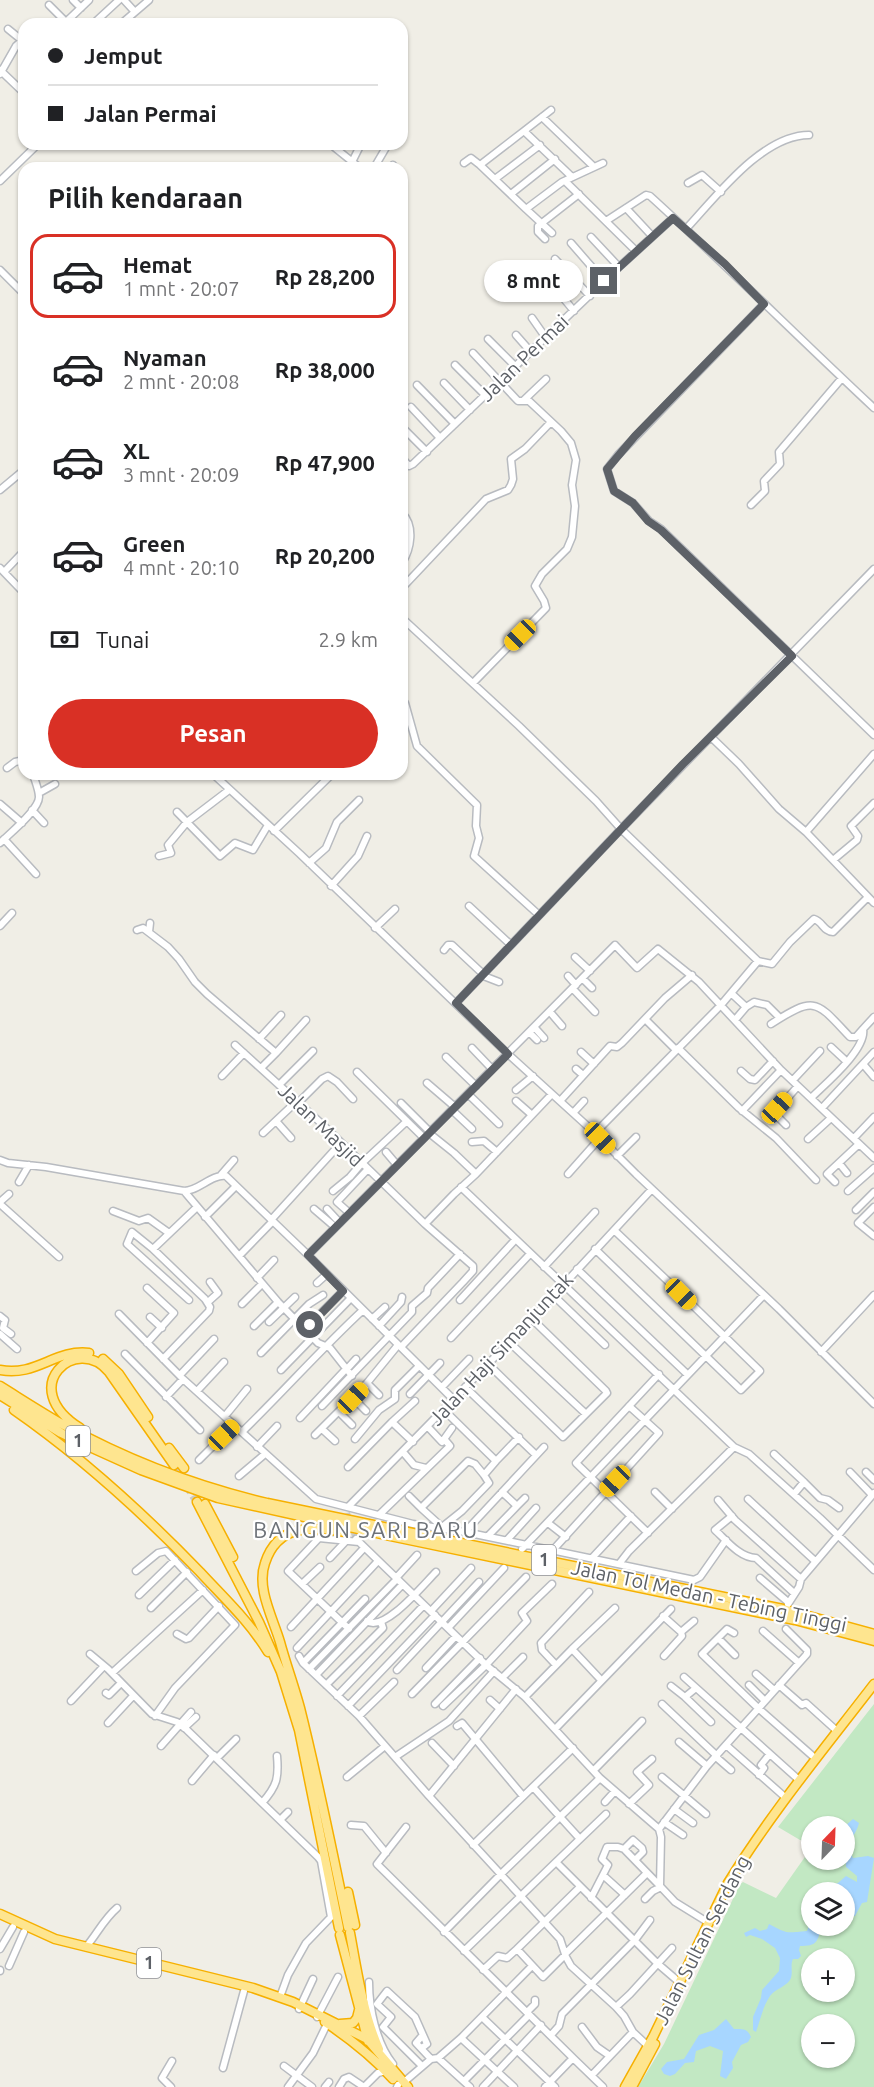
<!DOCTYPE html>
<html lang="id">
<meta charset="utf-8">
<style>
:root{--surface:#fff;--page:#f6f6f6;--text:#202124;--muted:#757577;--line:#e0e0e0;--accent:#d93025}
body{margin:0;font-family:Ubuntu,sans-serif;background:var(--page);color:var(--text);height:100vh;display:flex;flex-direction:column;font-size:22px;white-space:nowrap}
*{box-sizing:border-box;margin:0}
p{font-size:20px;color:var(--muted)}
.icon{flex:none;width:33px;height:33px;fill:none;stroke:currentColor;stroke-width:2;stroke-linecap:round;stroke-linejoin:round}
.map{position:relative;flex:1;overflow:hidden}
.details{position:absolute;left:18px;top:162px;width:390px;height:618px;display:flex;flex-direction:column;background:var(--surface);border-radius:18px;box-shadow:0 2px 4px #0004}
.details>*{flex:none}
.top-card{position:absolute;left:18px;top:18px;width:390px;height:132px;border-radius:18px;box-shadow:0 2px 4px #0004;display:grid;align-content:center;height:132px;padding:0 30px;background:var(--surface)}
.needle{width:39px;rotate:23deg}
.fabs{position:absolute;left:801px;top:1816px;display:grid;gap:12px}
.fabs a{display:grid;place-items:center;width:54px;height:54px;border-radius:50%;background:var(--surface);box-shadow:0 2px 4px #0004;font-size:30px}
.end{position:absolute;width:27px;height:27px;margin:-14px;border:8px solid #5d6167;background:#fff;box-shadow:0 0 0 3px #fff}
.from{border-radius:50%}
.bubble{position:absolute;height:42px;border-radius:21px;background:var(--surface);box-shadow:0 2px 4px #0004;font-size:20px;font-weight:700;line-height:42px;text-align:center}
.car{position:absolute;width:18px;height:36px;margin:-18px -9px;border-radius:8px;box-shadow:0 0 4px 2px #0007;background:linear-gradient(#f5c518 24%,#345 0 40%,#f5c518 0 76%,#345 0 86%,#f5c518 0)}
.top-card b{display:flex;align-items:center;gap:21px;height:57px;font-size:22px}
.top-card b+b{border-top:2px solid var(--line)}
.top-card i{width:15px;height:15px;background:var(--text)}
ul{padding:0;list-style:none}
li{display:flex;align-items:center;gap:18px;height:84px;margin:0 12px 9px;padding:0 18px;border:3px solid transparent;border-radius:18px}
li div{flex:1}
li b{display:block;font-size:22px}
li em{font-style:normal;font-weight:700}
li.current{border-color:var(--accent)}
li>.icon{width:54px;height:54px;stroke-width:1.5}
h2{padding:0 30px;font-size:27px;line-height:72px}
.pay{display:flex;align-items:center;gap:15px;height:66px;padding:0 30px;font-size:22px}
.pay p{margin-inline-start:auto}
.primary-button{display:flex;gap:12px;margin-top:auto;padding:12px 30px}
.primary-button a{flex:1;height:69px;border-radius:36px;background:var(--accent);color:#fff;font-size:24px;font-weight:700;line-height:69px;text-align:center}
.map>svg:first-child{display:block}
.green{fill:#c2e8c3;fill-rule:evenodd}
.water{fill:#a7d6ff}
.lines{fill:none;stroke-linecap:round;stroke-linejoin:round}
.minor-tunnel{stroke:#cbcbc6;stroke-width:6;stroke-dasharray:6 3;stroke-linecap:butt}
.highway-tunnel{stroke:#cbcbc6;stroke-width:8;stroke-dasharray:8 4;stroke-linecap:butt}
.minor-casing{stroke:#b8bbc0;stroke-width:9}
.highway-casing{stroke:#f6b000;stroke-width:11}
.minor{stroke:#fff;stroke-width:6}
.highway{stroke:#fee58f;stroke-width:8}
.route{stroke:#5d6167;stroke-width:8}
.labels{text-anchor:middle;stroke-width:4.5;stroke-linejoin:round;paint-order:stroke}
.shield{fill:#fff;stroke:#8e9095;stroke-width:1.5}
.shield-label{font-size:18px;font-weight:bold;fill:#5d6167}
.street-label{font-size:20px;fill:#5d6167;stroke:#fff}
.quarter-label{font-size:22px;letter-spacing:1.5px;fill:#6e7379;stroke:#fff}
</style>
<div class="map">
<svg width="874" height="2087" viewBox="0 0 874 2087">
<rect width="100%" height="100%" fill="#f0eee6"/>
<path class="green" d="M874 1704V2087H638L664 2044 740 1884 743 1882 776 1898 807 1854 810 1842 800 1840 778 1827ZM812 1827H844V1860H812ZM812 1893H844V1926H812ZM812 1959H844V1992H812ZM812 2025H844V2058H812Z"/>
<path class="water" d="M853 1819 859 1823C856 1836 844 1843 853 1858L868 1856 874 1858 867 1902 862 1903 855 1916 845 1915 844 1893H816L838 1883 846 1876 857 1882V1876L846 1867 844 1827Z
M811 1920 812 1926H821C818 1942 817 1946 800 1946L799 1950 801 1956 798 1959H793C790 1965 793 1971 791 1978 788 1986 775 1989 770 1996 763 2006 760 2021 756 2032L753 2030V2017L761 1998 762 1990 779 1971 780 1958 775 1948 762 1939 750 1935 746 1937 744 1933 755 1928 760 1931 767 1929 769 1924C788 1934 785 1933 807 1931Z
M726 2019 734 2029C743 2029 747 2028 751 2037L748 2042 741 2045 732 2062 733 2068 726 2079 720 2076 723 2051 710 2046 696 2051 694 2062 685 2063 675 2074 670 2076 664 2074 661 2069 667 2062 684 2059 699 2035 714 2030Z"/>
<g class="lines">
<path class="minor-tunnel" d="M347 1513 356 1539"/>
<path class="highway-tunnel" d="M174 1465 197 1502"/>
<defs>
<path id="minor" d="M73 0 81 8
M49 5 68 24
M135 12 149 0
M66 22 89 0
M93 24 119 0
M121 24 135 12 124 0
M8 29 24 42
M0 70 24 93
M0 74 16 46 24 39
M542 117 594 167
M524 131 551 110
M335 144 334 147 360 168
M352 162 361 144
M464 163 471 158 480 165
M374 168 388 144
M391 168 393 165
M495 179 540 145
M0 181 38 144
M565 181 636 251
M688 183 702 175 721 192
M511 194 555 159
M626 208 652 236
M526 209 480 165 524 131 572 177
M606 221 646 195 650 196C726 265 799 338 874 408
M686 229C716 197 762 135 809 135
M552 233 526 209 562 182 603 163
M591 237 619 267
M545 239 538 232V226L579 194
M571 243 604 281
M555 259 590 296
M0 270 24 294
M545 276 574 311
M764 304 618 455 607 469 614 491 633 503 649 521 661 529 874 735
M532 318 546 338
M516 335 531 352
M488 339 516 367
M455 365 486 396
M444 383 470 410
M417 385 455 424
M524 400 546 379
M411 407 440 438
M403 428 427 452
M402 458 409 466 413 464 619 267 673 218
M0 490 24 470
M751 505 765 491 764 481 780 464 779 452 842 378
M402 513C415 526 411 549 402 563
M0 568 24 593
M4 572 24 551
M402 588 486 499 508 490 511 485 513 479 511 459 525 449 551 422
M402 618 519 726 596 801 621 829 874 569
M473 683 546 608 544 601 535 586 542 574 567 549 572 537 575 506 572 485 576 460 571 443 561 431 529 401H518L473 353
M405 703 417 746 477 805 476 826 479 838 474 856 539 915
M711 737 739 764 779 809 806 832 874 903
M7 768 15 762 24 760
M213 774 300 854 508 1054 595 1133 636 1174 779 1309 874 1404
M39 793 55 784
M0 804 22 823
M32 810 44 823
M177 812 220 856 235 843 253 850 268 825
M274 831 332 774
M806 832 874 754
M4 839 36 874
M0 843C9 834 39 810 39 797 39 790 35 781 33 774
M159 856 171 853 168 845 187 822 229 790
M833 860 857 840 858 836 851 826 874 803
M309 863 326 848 337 822 359 800
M331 886 358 856 367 836
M469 906 511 945
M0 926 12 913
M375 928 395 909
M137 930 143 928 168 947 179 959 195 982 207 994 276 1053 306 1020
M149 932 150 923
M444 950 448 945H452L483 974
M575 957 590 971
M481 975 499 982
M568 976 576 985
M583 979 592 988
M573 989 595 1012
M731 993 746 1007
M456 1003 621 829 758 961
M550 1012 562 1026
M645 1019 676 1050
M735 1020 746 1007 754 1002 767 1005 780 1018
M771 1024C816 995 816 1001 850 1037H856L863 1029
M535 1028 544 1038
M530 1033 537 1040
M259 1039 281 1015
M235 1045 322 1124 425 1224 473 1266V1271L463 1282 401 1347
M831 1047 846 1061
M472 1048 492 1069
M678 1048 739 1108 776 1138 816 1180
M581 1052 594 1064
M446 1057 476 1086
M863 1064 874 1077
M261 1068 276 1053
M576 1069 583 1075
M741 1071 750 1079 755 1080 773 1061
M357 1072 424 1138
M222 1076 244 1053
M793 1080 820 1051
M427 1083 455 1107
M279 1085 313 1051
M516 1090 533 1076
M468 1094 499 1124
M811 1098C825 1084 867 1049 863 1029L874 1017
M516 1101 532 1115
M560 1101 610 1046 617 1047 622 1043 665 998 692 975
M298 1103 322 1079 328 1076 337 1082 353 1099
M401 1103 430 1132
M822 1108 874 1052
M452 1110 472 1129
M742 1111 781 1070
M573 1113 584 1101
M276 1121 291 1138
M786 1125 775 1114V1112L798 1086
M263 1133 297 1101
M429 1133 454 1153 476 1174 552 1094
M595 1133 721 1005 758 961 772 964 790 942 814 919C822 921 824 932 833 932L867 898
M854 1138 874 1117
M808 1139 831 1118
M472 1142 484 1141 497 1152
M386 1152 397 1165
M617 1156 636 1137
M0 1160 8 1163 46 1167 184 1191C199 1191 211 1174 226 1176L308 1255 453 1399
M839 1163 847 1173
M568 1174 600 1138
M221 1175 234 1160
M19 1182 29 1165
M835 1182 827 1174 859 1144
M461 1187 734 1447
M184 1191 278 1302 318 1343 330 1348 352 1376
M333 1191 350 1177 361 1164 407 1121
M848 1191 874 1168
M0 1202 9 1194
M0 1204 59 1257
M874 1207 858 1223 874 1236
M314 1209 335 1227
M327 1209 340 1223
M346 1210 337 1202 367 1170
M856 1210 874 1192
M113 1211 139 1221 148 1218 169 1233
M205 1217 236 1186
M271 1220 340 1144
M425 1224 454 1194 476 1174
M153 1249 132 1232 127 1244 189 1300
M595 1249 741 1390 760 1371 674 1287 614 1230
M308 1255 615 945 637 968 658 949 699 982 781 1070 874 1158
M239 1256 273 1221
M544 1267 595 1212
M577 1269 687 1374
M257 1278 274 1260
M317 1283 327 1274
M147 1288 174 1313 147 1343
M554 1296 605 1345
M460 1300 515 1240
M208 1302 218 1293 210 1282
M242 1304 262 1284
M119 1314 183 1379 316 1499 413 1524 465 1532 694 1580 700 1577 726 1540
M0 1316 5 1320 3 1328 11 1334
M150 1317 162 1328
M372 1319 385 1307
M269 1322 295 1297
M254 1326 278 1302
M379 1326 401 1302 402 1297
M304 1330 343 1291
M0 1334 17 1349
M451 1338 530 1254
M509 1342 586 1414 607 1393 606 1391 532 1319
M821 1352 874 1295
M261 1353 309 1304 323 1295
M125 1354 200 1430
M163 1359 209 1311 210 1307 205 1299 153 1249 197 1207
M488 1364 563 1437 586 1414
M281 1370 351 1298
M346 1370 356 1359
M180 1375 214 1339
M367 1383 379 1395
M442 1387 469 1359
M465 1387 536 1455
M197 1391 224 1362
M410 1394 440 1363
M166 1397 183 1379
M353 1398 366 1411
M322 1406 412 1312V1306L427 1293 428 1288 460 1254
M339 1412 352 1425
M225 1416 247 1389
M300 1418 346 1369
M392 1422 415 1401
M428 1427 442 1442 452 1428
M322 1429 335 1441
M242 1432C283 1392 321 1349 363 1310
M315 1435 367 1383 398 1345
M355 1439 379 1410 395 1399V1390L419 1366
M257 1447 277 1426
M403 1452 414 1465 426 1468
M774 1454 804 1482 794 1494
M199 1460 234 1425
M496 1461 519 1437
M348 1467 392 1422 413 1442
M850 1472 872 1495
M866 1472 874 1480
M239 1476 265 1454
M804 1482 820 1498 828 1500 839 1508
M502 1492 517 1506 525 1498
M655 1492 672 1509
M409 1496 421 1508 468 1461 475 1464 484 1475
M748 1499 815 1561
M718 1500 735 1520 801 1579
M348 1507 532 1319 652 1189
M421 1508 442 1527
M379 1515 450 1446 445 1440
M732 1516 715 1530C726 1540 740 1558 756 1558L794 1593
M548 1523 566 1537
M442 1527 462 1511 489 1483 484 1475 496 1461 444 1410
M465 1532 544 1447
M648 1533 576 1463 659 1374
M488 1536 517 1506
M356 1539 486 1665 525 1697 600 1778 659 1829 661 1837 660 1886 675 1902 709 1923
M507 1540 536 1508
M522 1549 764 1295
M553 1550 659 1433 629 1406
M593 1557 631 1516
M330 1558 346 1541
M619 1564 629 1551 734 1447 749 1454 820 1518 874 1570
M136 1571 158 1553 166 1551 235 1625 175 1688 155 1716
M396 1578 417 1555
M760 1578 788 1602
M302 1584 320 1567
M139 1595 175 1560
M788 1604 799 1587 801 1579 874 1493
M151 1608 187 1572
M431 1611 471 1568
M663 1616 681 1632 694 1621
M367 1621C384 1633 423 1585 436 1572
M291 1627 364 1548
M448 1628 504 1568
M349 1629 288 1571 319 1538 359 1542
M763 1631 798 1662
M177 1634 186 1639 189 1638 219 1606
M718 1638 727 1629 734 1633
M297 1648 378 1561
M572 1649 615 1608
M90 1654 108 1669 152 1714 177 1722 187 1730 318 1857 321 1861 331 1917 306 1943 288 1975 280 1997
M735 1655 718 1638 702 1654 757 1707 816 1759
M299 1656 303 1663 359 1716 429 1796 560 1939 566 1957 571 1966 616 2007 624 2016 633 2032 648 2046
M664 1656 682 1636 681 1632
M303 1663 365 1599
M556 1665 542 1650 541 1643 589 1592
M426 1668 456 1636
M309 1669 397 1579
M397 1670 479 1582
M112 1673 203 1590
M756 1674 774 1690
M316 1675 402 1585
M684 1677 799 1780
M502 1678 523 1657
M326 1685 383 1628 381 1622
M749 1685 764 1700
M779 1685 802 1705 806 1703 837 1731
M671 1686 685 1697 696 1688
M106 1693 109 1695 121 1683
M412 1694 526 1577
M337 1696 424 1605
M525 1697 572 1649 601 1680
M685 1697 711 1722
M490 1700 500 1709
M71 1701 104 1666
M435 1704 480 1658
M662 1704 717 1756
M348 1706 435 1615
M443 1706 486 1665 527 1621 522 1613 552 1584
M359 1716 394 1682
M108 1723 133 1696
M457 1726 462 1723 523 1796
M184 1728 196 1717
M556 1728 671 1609
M679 1742 707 1766
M432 1743 454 1766
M726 1745 786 1798
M161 1746 191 1712
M395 1757 449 1721 494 1671
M716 1757 731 1770
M217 1758 236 1739
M594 1770 642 1721
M759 1775 764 1768 761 1765 769 1755
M347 1777 385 1746
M662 1777 706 1814
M192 1781 214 1755
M533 1787 580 1839
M429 1796 516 1689
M605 1802 615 1791
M262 1803C277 1786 279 1778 277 1756
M629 1804 649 1785 637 1772 652 1759
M674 1809 693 1823
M606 1814 556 1862 658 1964 679 1982
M280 1820 288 1812
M664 1822 683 1835
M351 1825 364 1826 386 1853
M406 1827 377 1864 573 2058 545 2087
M659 1829 707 1766 807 1654V1650L786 1629
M473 1845 573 1748
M624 1849 633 1840 642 1848 643 1852 635 1860
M604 1876 625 1895
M591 1898 608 1865 602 1859 607 1847H618L624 1849 660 1886
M645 1899 653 1891 661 1887
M444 1932 501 1874 600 1778
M86 1947C97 1934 104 1919 117 1908
M0 1949 13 1927
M517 1949 580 1887
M464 1951 556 1862
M565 1954 647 1873
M9 1966 24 1932
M0 1970V1971
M483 1970 498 1956 507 1958 517 1949 543 1977 565 1955
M369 1982C369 2008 376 2043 393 2064
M616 2007 630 1994 672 1948
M299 2009 313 1979
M527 2012 535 2004V2000
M317 2017 338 1977
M482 2017 555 2087
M582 2027 597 2047 610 2056
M551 2035 559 2026 562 2014 635 1940 650 1920
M422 2036 416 2043 431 2059
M461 2038 514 2087
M422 2048 427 2044 415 2017 387 1991 377 2004 391 2017 383 2027 422 2066
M438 2058 470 2087
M573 2058 603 2087
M284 2066 312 2087
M223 2068 244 1991
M592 2075 633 2032
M464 2081 529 2015
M404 2082 431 2059 438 2058 461 2038 532 1966
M171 2087 162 2078 172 2061
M288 2087 313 2053 328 2022
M325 2087 329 2082
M339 2087 344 2079 349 2077 364 2087 378 2073 386 2071
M397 2087 398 2085
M483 2087 541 2025"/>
<path id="highway" d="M103 1359 119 1374 148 1417
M0 1370C36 1377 55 1349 89 1353
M0 1386C21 1399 41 1412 62 1424 127 1460 195 1486 267 1503L783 1609 874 1634
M0 1395 61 1433 90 1447 141 1470 218 1498 390 1536 795 1620 874 1641
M14 1410C83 1458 142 1512 200 1572 224 1598 250 1622 268 1652
M80 1428C15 1387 77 1333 109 1372L174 1465
M169 1448 184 1468
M197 1502 259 1622 281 1672 299 1730 339 1928
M205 1504 233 1557
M345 1532C312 1527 278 1523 265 1563 256 1588 273 1618 280 1642 286 1664 294 1686 300 1708 318 1780 333 1854 348 1927
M348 1892 355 1925
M0 1914 55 1939 253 1988 293 2002 367 2039 408 2087
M350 1933C357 1971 363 2013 379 2049
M340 1935 368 2041
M325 2022C349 2038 374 2058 393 2079
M340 2024 353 2023 357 2018 359 2010
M625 2087 653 2037 728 1883C771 1813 824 1749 874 1684
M632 2087 655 2044"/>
</defs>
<use href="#minor" class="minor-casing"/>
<use href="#highway" class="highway-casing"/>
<use href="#minor" class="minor"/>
<use href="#highway" class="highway"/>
</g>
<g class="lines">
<path class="route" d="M310 1325 343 1291 308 1255 508 1054 456 1003 683 764 792 656 661 530 648 521 633 503 614 491 607 469 635 436 764 304 725 264 673 218 604 281"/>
</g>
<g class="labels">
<g class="shield">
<rect x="66" y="1426" width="24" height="30" rx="4.5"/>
<rect x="532" y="1545" width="24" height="30" rx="4.5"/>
<rect x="137" y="1948" width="24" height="30" rx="4.5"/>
</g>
<g class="shield-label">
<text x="78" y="1447">1</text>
<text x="544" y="1566">1</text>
<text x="149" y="1969">1</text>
</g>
<g class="street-label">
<text transform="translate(524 358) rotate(-44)" y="7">Jalan Permai</text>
<text transform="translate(321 1125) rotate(44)" y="7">Jalan Masjid</text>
<text transform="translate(501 1349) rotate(-47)" y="7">Jalan Haji Simanjuntak</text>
<text transform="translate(709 1596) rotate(12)" y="7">Jalan Tol Medan - Tebing Tinggi</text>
<text transform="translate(702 1940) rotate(-63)" y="7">Jalan Sultan Serdang</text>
</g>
<g class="quarter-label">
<text x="366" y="1538">BANGUN SARI BARU</text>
</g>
</g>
</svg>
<div class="fabs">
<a><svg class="needle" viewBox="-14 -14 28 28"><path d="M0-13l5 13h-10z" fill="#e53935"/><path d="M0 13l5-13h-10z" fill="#757577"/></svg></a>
<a><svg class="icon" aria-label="layers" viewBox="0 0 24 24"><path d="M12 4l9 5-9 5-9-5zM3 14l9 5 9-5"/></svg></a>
<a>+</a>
<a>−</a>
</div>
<i class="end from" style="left:310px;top:1325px"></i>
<i class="end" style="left:604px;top:281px"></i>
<div class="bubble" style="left:484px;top:260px;width:99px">8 mnt</div>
<i class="car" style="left:520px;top:635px;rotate:225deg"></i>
<i class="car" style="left:777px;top:1108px;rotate:43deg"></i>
<i class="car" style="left:600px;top:1138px;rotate:136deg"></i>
<i class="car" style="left:681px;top:1294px;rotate:135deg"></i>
<i class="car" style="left:353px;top:1398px;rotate:44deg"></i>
<i class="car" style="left:224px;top:1435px;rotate:46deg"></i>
<i class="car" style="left:615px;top:1481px;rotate:224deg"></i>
<div class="top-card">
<b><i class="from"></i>Jemput</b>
<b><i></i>Jalan Permai</b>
</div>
<section class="details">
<h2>Pilih kendaraan</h2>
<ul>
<li class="current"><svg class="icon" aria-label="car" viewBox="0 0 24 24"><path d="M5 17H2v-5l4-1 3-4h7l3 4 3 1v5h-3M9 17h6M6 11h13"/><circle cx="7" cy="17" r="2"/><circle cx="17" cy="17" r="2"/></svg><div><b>Hemat</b><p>1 mnt · 20:07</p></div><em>Rp 28,200</em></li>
<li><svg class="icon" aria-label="car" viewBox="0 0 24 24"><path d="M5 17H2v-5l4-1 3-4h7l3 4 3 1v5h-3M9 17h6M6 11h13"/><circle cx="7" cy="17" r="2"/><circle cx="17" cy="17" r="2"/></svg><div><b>Nyaman</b><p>2 mnt · 20:08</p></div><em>Rp 38,000</em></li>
<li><svg class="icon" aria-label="car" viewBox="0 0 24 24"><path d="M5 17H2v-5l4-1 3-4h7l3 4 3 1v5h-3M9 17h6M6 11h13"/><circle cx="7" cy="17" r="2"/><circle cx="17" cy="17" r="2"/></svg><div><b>XL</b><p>3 mnt · 20:09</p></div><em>Rp 47,900</em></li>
<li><svg class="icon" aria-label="car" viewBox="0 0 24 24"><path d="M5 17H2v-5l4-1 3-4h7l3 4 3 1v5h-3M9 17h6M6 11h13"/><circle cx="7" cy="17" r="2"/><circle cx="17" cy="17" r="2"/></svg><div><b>Green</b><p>4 mnt · 20:10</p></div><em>Rp 20,200</em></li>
</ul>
<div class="pay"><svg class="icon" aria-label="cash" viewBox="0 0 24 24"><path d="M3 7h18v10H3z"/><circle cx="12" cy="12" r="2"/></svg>Tunai<p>2.9 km</p></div>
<div class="primary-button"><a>Pesan</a></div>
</section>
</div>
